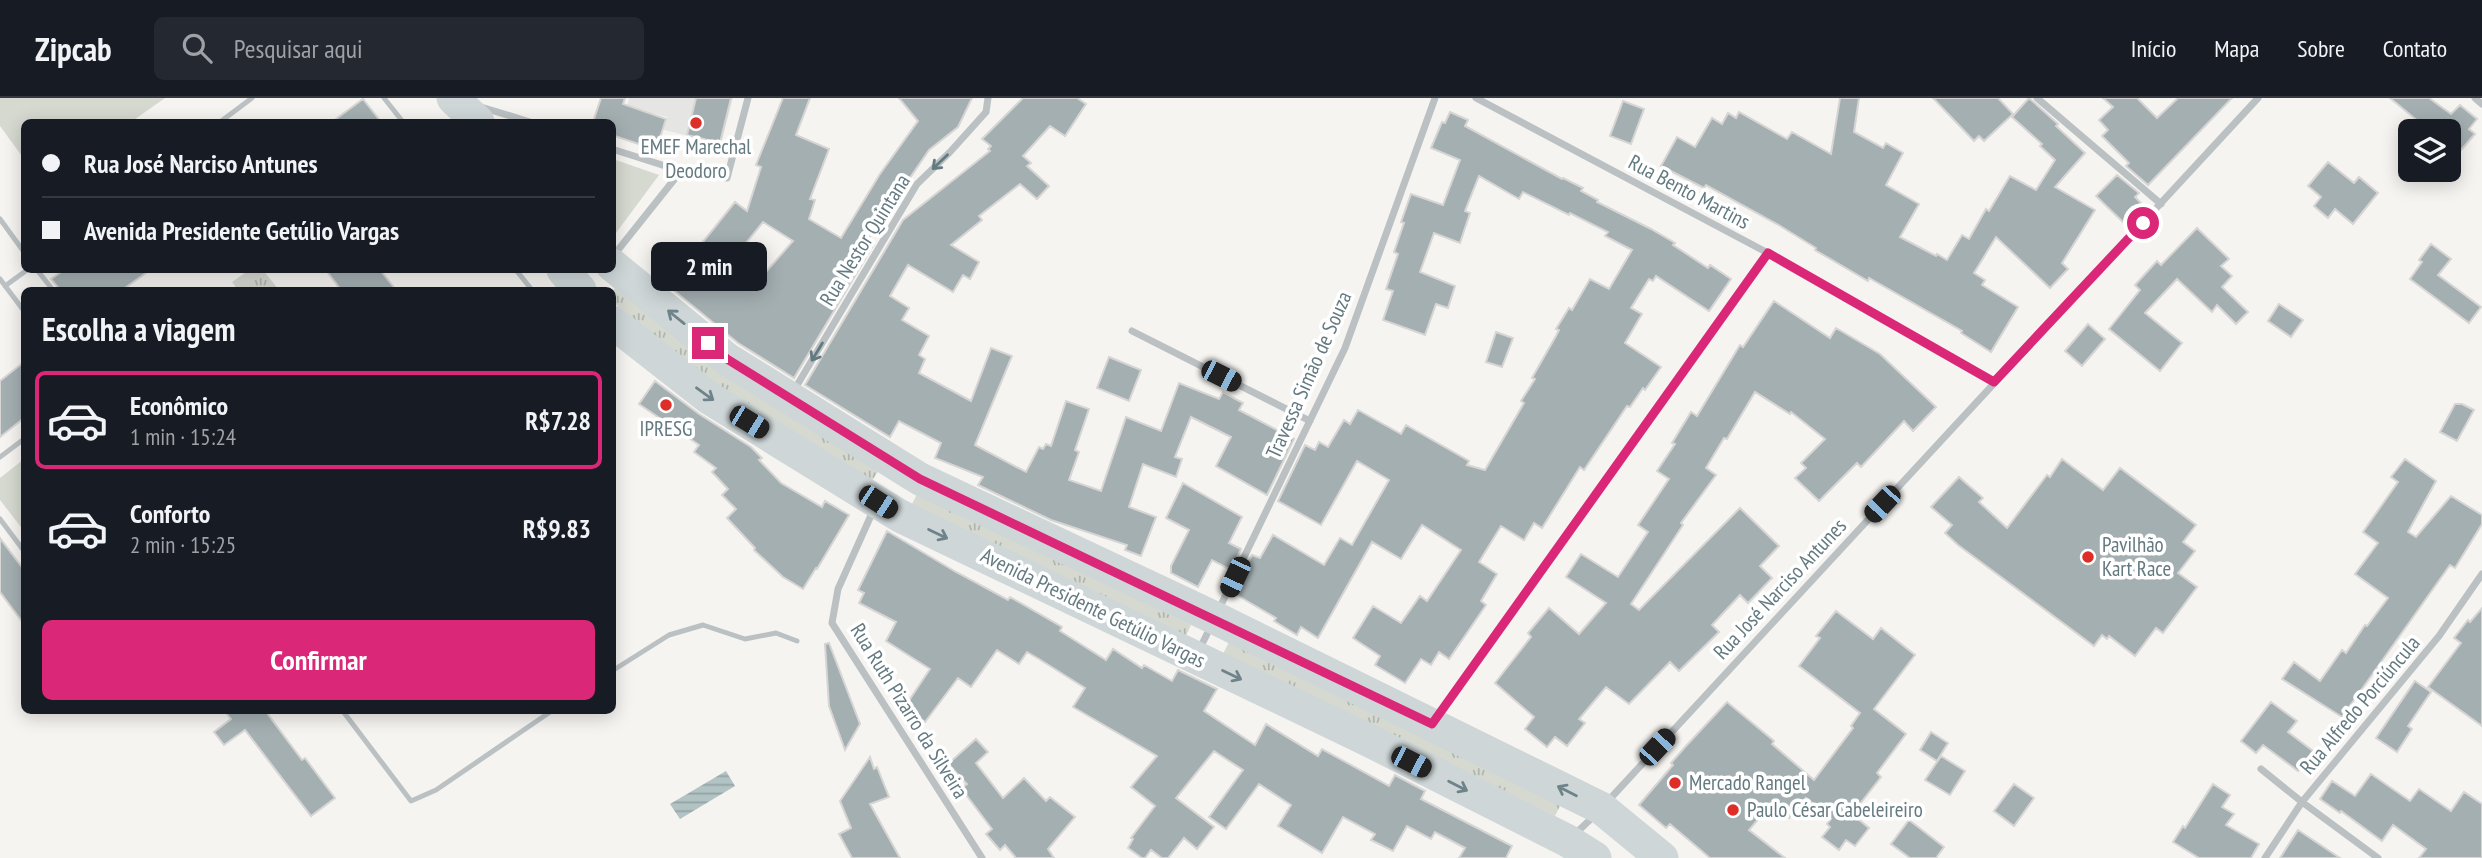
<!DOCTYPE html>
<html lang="pt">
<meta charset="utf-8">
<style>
:root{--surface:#171b24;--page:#242831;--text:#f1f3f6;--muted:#9ea1a6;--line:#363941;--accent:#db2777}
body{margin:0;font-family:"PT Sans Narrow",sans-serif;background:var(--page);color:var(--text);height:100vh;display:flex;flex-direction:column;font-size:26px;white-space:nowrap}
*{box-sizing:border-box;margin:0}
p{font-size:23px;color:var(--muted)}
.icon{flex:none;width:38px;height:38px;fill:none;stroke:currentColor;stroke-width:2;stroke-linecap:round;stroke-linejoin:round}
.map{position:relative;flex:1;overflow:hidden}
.drawer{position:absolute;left:21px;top:189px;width:595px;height:427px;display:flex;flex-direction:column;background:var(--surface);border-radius:10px;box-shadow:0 4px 18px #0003}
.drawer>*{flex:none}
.guide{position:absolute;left:21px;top:21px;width:595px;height:154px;border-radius:10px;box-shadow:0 4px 18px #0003;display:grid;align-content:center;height:154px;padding:0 21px;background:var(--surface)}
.controls{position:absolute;left:2398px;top:21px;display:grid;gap:14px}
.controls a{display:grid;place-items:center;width:63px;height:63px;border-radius:10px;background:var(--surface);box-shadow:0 4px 18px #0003;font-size:35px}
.end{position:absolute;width:32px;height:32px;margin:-16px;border:9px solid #db2777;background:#fff;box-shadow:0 0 0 4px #fff}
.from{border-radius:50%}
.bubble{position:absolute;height:49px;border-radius:10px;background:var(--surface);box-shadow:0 4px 18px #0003;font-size:23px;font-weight:700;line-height:49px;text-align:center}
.car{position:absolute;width:21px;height:42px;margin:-21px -10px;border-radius:9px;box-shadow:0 0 5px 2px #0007;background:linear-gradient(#222 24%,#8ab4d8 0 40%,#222 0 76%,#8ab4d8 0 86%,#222 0)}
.guide b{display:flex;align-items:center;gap:24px;height:66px;font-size:26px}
.guide b+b{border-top:2px solid var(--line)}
.guide i{width:18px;height:18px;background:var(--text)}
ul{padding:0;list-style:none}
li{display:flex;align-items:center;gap:21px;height:98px;margin:0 14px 10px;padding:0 7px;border:4px solid transparent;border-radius:10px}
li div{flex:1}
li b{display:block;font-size:26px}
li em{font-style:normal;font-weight:700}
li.on{border-color:var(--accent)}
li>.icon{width:63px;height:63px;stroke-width:1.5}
h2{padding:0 21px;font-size:32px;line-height:84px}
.button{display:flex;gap:14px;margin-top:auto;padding:14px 21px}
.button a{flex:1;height:80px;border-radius:10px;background:var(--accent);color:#fff;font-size:28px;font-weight:700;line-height:80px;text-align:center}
header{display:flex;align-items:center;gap:42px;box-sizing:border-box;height:98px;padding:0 35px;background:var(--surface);border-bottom:2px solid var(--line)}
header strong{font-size:33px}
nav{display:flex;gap:38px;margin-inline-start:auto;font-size:24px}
.search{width:490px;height:63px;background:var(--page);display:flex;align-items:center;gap:18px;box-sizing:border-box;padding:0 24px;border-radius:10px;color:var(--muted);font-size:26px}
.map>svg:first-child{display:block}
.built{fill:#e5e6e4}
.grass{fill:url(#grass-tufts)}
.park{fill:#d5d9d0}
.water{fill:url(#water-rules)}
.building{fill:#a4afb2;stroke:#d6d5d4;stroke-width:2;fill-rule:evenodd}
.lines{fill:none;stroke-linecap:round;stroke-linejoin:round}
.lane{stroke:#bbc1c3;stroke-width:5}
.street{stroke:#bbc1c3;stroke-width:7}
.secondary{stroke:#ced6d7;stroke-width:33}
.oneway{stroke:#647a81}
.oneway2{stroke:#6f838a}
.route{stroke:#db2777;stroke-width:9}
.poi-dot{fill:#dd2e28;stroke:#fff;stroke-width:2.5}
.labels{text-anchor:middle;stroke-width:7;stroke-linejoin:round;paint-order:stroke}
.poi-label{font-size:21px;fill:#647a81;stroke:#fff;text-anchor:start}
.street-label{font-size:21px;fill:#647a81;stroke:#fff}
</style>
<header>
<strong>Zipcab</strong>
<div class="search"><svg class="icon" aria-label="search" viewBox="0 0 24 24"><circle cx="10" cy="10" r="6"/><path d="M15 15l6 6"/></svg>Pesquisar aqui</div>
<nav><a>Início</a><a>Mapa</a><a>Sobre</a><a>Contato</a></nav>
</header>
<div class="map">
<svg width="2482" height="760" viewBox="0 0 2482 760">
<defs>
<pattern id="grass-tufts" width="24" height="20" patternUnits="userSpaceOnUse" patternTransform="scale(1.75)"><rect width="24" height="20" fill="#d5d9d0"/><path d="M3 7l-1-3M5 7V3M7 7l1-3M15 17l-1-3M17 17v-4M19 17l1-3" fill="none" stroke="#b0b5ae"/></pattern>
<pattern id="water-rules" width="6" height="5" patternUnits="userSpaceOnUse" patternTransform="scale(1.75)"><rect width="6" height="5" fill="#b2c3c4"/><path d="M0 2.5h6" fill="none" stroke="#94a3a5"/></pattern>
</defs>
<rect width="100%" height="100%" fill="#f5f4f1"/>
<path class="built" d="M629 0H733L721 46 664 32 667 19 627 9Z"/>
<path class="grass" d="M249 172H263L279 192H238L232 184Z
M615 190 879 372 872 383 716 287 613 204V193Z
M918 394 1191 527 1185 540 912 406Z
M1229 544 1561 706 1555 718 1223 556Z"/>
<path class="park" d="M0 0H165L131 24H24V61L0 28Z
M613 61 659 77 613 139 612 61Z
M24 361V433L0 402V380Z"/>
<path class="water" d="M726 673 735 688 680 721 670 706Z"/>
<path class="building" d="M601 0H625L623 6 666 21 656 52 612 37V24H593Z
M696 0H731L720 45 687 37Z
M783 0H810L796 37 829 51 810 101 815 102 809 121 841 140 880 76 918 23 899 0H972L958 29 929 52 856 159 858 160 874 146 794 280 738 245 661 182 680 160 686 165 735 104 747 113 761 69 756 67ZM763 124 793 143 758 183 733 161Z
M1023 0H1077L1086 6 1065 38 1050 28 1023 58 1031 65 1027 68 1049 88 1037 101 1020 86 979 118 982 122 951 147 979 164 970 181 963 177 953 194 908 167 890 198 909 210 902 222 929 238 919 257 925 261 919 275 971 303 991 250 1012 258 975 347 1026 374 1039 349 1043 351 1046 346 1051 348 1066 303 1089 311 1075 352 1079 354 1069 382 1101 393 1126 319 1161 333 1179 285 1219 301 1223 294 1243 305 1239 312 1294 341 1267 397 1216 368 1231 339 1191 319 1175 359 1182 361 1176 379 1143 366 1129 409 1156 419 1141 458 1125 452 1127 447 1051 422 978 387 983 379 935 360 941 345 899 323 890 339 805 287 903 122 990 53 988 51 991 48 982 41Z
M1840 0H1859L1854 34 1883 50 1886 45 1903 55 1886 87 1919 106 1900 139 1936 158 1937 156 1947 162 1962 137 1969 141 1986 111 1989 113 2010 78 2036 92 2055 62 2040 48 2042 46 2012 19 2029 0 2058 26 2056 28 2085 55 2055 89 2095 112 2062 165 2068 171 2050 190 1996 139 1974 175 1985 182 1982 187 2018 209 1991 254 1961 235 1962 233 1869 180 1868 183 1815 152 1816 150 1777 126 1706 87 1704 90 1661 68 1677 39 1695 49 1712 20 1722 26 1728 15 1736 20 1739 14 1787 41 1792 34 1831 56Z
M1933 0H1998L2013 16 1984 43 1979 38 1974 43Z
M2103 0H2137L2157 20 2178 0H2232L2148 87 2126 68 2129 65 2102 38 2108 32 2099 22 2113 9Z
M2390 0H2429L2451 16 2460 7 2477 21 2469 31 2475 36 2448 67V33H2430Z
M363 1 381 24H332Z
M1623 3 1644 11 1631 46 1610 38Z
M1450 14 1468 22 1465 28 1562 81 1563 80 1583 90 1581 93 1598 102 1597 104 1651 131 1675 145 1673 147 1708 170 1710 167 1731 181 1709 213 1656 178 1653 183 1649 181 1631 210 1642 216 1625 245 1661 269 1645 292 1643 290 1630 309 1627 308 1584 372 1580 369 1542 430 1534 425 1524 442 1501 428 1479 464 1497 476 1481 503 1486 507 1449 561 1439 554 1431 567 1421 561 1405 585 1375 567 1380 558 1353 540 1373 508 1401 525 1420 498 1427 503 1461 452 1422 427 1401 461 1372 444 1318 540 1301 529 1297 537 1274 523 1276 520 1235 496 1245 479 1242 478 1252 457 1260 460 1273 437 1324 467 1340 440 1352 447 1389 382 1357 363 1321 427 1278 403 1305 347 1315 352 1319 344 1328 349 1344 322 1350 326 1358 312 1401 336 1406 327 1469 363 1467 367 1485 372 1524 305 1521 303 1535 281 1532 280 1556 238 1559 232 1556 231 1569 210 1572 212 1590 181 1609 191 1632 152 1605 138 1608 134 1570 115 1569 117 1523 94 1519 101 1479 78 1465 113 1470 115 1460 145 1434 135 1420 174 1455 188 1448 210 1436 206 1425 237 1383 222 1393 193 1386 191 1398 156 1394 154 1404 125 1401 124 1411 96 1443 107 1460 62 1431 50 1442 24 1445 25Z
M2328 64 2354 85 2359 79 2378 95 2353 126 2335 111 2328 120 2314 108 2321 99 2308 88Z
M2117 77 2139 95 2135 99 2142 106 2124 125 2096 98Z
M2197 130 2229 161 2221 168 2232 178 2222 189 2248 214 2236 226 2217 207 2212 214 2177 181 2145 215 2182 245 2160 273 2109 231 2140 192 2135 187 2157 163 2161 167Z
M2431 146 2451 161 2438 177 2481 209 2469 225 2410 181 2422 164 2419 162Z
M64 172H150L122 192H60L51 181Z
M326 172H380L396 192H341Z
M1774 203 1830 240 1836 230 1880 256 1936 309 1913 333 1904 323 1861 369 1857 365 1819 403 1795 380 1806 370 1801 365 1825 341 1791 314 1790 316 1755 294 1727 341 1724 340 1706 370 1716 377 1681 425 1683 427 1631 506 1639 512 1740 410 1779 448 1760 468 1772 480 1748 505 1740 497 1712 527 1719 534 1679 573 1670 564 1629 606 1606 589 1579 621 1585 625 1567 648 1555 639 1547 649 1525 631 1534 619 1495 585 1531 539 1528 535 1549 510 1579 536 1606 505 1566 479 1581 456 1618 479 1648 434 1638 427 1669 381 1657 373 1675 346 1672 345 1691 314 1697 318 1740 247 1743 249Z
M2279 206 2303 222 2291 239 2268 223Z
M2088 226 2105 241 2082 268 2065 253Z
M1496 234 1513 240 1502 269 1486 264Z
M1109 259 1141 272 1129 303 1097 290Z
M24 264V320L0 339V283Z
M655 283 699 316 751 349 762 360 759 362 781 385 822 409 825 403 849 417 817 471 816 470 803 491 783 479 754 452 755 450 727 420 736 411 722 397 728 391 712 374 716 370 694 354 699 347 639 306Z
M2455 306H2462L2474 312 2457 343 2440 334Z
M2062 361 2103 392 2120 370 2196 427 2183 444 2195 453 2178 475 2197 489 2163 535 2156 530 2135 558 2109 538 2107 541 2102 537 2094 548 1958 447 1945 435 1952 427 1931 409 1959 379 1983 400 1979 404 2007 430 2047 377 2050 379Z
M2405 361 2436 383 2408 434 2416 439 2451 398 2482 417V426L2455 470 2450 467 2342 619 2282 581 2294 564 2320 583 2342 552 2346 555 2365 527 2367 528 2388 500 2355 476 2378 445 2363 434 2398 384 2391 379Z
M1183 385 1242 419 1229 445 1241 451 1231 472 1212 462 1198 489 1171 475V468L1189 432 1166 420Z
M887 433 956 474 1008 502 1010 499 1062 529 1060 533 1106 562 1113 551 1142 570 1144 567 1172 583 1178 572 1217 591 1204 613 1255 647 1266 626 1318 658 1322 651 1389 688 1395 677 1425 693 1421 701 1512 748 1506 760H1459L1465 750 1435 734 1431 741 1407 728 1393 753 1371 742 1375 736 1343 719 1322 755 1278 728 1291 707 1259 686 1226 731 1209 719 1243 672 1214 653 1176 700 1214 729 1197 751 1184 740 1168 760H1162L1151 752 1145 760H1142L1128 750 1133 741 1131 740 1155 708 1131 689 1157 658 1073 609 1085 590 1039 561 1027 554 1019 566 997 552 971 589 958 580 925 624 904 610 930 571 886 543 896 524 859 505 864 495 858 492Z
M0 440 24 472V526L0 494Z
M2482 510V628L2428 589 2461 545 2454 540 2468 522 2470 524Z
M1836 513 1873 541 1881 530 1915 557 1874 611 1906 636 1877 675 1881 679 1852 716 1869 730 1855 748 1846 742 1839 752 1822 739 1830 729 1827 726 1831 721 1806 700 1789 720 1771 706 1749 732 1785 760H1710L1670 726 1666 730 1639 707 1673 667 1671 665 1686 648 1727 604 1774 643 1772 646 1814 682 1853 630 1851 628 1860 615 1799 568 1820 540 1816 538Z
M829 545 860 626 845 652 829 608 825 546Z
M2415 583 2431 594 2408 628 2412 631 2397 654 2376 640Z
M2271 604 2297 623 2288 634 2313 653 2298 673 2263 647 2256 655 2241 643Z
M224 612H270L267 615 302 662 305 660 335 700 311 718 245 632 224 647 214 634 231 621Z
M1931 634 1948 645 1937 663 1920 652Z
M976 641 988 654 976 665 1003 700 1024 680 1046 703 1050 699 1075 719 1048 751 1054 760H1016L1005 747 1000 752 986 736 992 731 961 690 967 686 948 666Z
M1941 658 1965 673 1950 697 1925 682Z
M870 659 874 671 877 669 889 699 870 706 900 760H852L839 736 851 730 840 703Z
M2371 676 2410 703 2419 691 2451 713 2464 694 2482 706V760H2419L2426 751 2393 727 2382 743 2341 713 2340 715 2320 701 2332 683 2355 698Z
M2014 686 2034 700 2014 728 1994 713Z
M2213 686 2230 697 2222 709 2234 716 2226 727 2259 746 2251 760H2199L2173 744 2183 728 2185 730Z
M1909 722 1944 749 1936 760H1910L1891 746Z
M2298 732 2340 760H2280Z"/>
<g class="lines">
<path class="lane" d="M384 0 403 24
M220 24 252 0
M0 121 24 154
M37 172 53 192
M516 172 532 192
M0 181 24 213
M5 188 27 172
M0 359 24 341
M0 421 24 453
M612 573 669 537 703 527 745 541 776 535 797 543
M342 612 411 703 436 692 553 612"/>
<path class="street" d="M1476 0 1768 155 1994 284
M2037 0 2161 106
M2475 0 2482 6
M481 9 530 24
M612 51 681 73 727 80 748 0
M614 157 681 73
M1132 233 1310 323
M793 294 917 86 950 54 986 14 988 0
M873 413 838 491 832 525 982 760
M1219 511 1345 250 1435 0
M1199 552 1211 528
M1436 620 1768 155
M2261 671 2302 704 2378 760
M1607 704 2258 0
M1575 736 1594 718
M2265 760 2302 704 2439 538 2482 476"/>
<path class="secondary" d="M453 0 478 24
M612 167 727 261 920 381 1215 520 1601 710 1662 760
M563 172 580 192
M612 224 709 300 900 418 1366 641 1568 743 1595 760"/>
</g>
<defs><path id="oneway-shaft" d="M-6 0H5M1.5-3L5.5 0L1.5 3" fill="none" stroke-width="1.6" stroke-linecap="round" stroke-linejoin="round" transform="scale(1.75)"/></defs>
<g class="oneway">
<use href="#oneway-shaft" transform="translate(940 64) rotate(136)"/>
<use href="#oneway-shaft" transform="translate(817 254) rotate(121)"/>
</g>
<g class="oneway2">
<use href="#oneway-shaft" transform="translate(676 219) rotate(-141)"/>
<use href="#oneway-shaft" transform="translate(705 296) rotate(36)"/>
<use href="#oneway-shaft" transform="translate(938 436) rotate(26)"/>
<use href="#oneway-shaft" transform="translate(1232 577) rotate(26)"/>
<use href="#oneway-shaft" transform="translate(1458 688) rotate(27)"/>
<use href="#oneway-shaft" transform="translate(1567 693) rotate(-153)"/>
</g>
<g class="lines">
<path class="route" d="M708 245 727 261 920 381 1432 626 1768 155 1994 284 2143 125"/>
</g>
<g class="poi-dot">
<circle cx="696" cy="25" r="7"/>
<circle cx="666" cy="307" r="7"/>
<circle cx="2088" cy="459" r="7"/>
<circle cx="1675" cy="685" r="7"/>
<circle cx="1733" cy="712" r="7"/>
</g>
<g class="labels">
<g class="poi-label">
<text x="696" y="56" text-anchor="middle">EMEF Marechal<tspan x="696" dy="24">Deodoro</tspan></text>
<text x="666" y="338" text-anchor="middle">IPRESG</text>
<text x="2102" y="454">Pavilhão<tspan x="2102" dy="24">Kart Race</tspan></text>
<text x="1689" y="692">Mercado Rangel</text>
<text x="1747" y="719">Paulo César Cabeleireiro</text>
</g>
<g class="street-label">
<text transform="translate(1689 94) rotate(28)" y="7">Rua Bento Martins</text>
<text transform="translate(865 142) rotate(-58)" y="7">Rua Nestor Quintana</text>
<text transform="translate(1309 277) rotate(-66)" y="7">Travessa Simão de Souza</text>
<text transform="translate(1780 491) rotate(-47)" y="7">Rua José Narciso Antunes</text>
<text transform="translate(1093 510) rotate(26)" y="7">Avenida Presidente Getúlio Vargas</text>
<text transform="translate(2360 607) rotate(-50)" y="7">Rua Alfredo Porciúncula</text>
<text transform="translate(909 613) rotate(58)" y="7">Rua Ruth Pizarro da Silveira</text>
</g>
</g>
</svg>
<div class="controls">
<a><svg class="icon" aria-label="layers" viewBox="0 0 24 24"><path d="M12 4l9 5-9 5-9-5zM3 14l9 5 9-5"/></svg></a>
</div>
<i class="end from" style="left:2143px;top:125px"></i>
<i class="end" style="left:708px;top:245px"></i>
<div class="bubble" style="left:651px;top:144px;width:116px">2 min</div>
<i class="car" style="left:1221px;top:278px;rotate:117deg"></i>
<i class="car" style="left:749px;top:324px;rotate:121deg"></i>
<i class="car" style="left:878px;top:404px;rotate:123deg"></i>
<i class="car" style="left:1882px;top:406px;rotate:223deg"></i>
<i class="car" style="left:1235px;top:479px;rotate:205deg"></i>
<i class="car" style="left:1657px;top:649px;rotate:43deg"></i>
<i class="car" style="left:1411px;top:664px;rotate:117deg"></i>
<div class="guide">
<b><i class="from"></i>Rua José Narciso Antunes</b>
<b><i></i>Avenida Presidente Getúlio Vargas</b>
</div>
<section class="drawer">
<h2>Escolha a viagem</h2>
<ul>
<li class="on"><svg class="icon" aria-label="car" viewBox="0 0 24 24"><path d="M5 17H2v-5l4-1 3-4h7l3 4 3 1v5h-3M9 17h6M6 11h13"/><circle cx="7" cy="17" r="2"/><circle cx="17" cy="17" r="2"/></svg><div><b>Econômico</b><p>1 min · 15:24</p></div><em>R$7.28</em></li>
<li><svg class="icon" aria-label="car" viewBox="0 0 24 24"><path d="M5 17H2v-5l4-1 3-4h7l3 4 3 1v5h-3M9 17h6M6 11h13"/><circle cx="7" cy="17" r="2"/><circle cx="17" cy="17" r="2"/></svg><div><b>Conforto</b><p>2 min · 15:25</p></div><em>R$9.83</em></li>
</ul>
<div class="button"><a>Confirmar</a></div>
</section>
</div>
